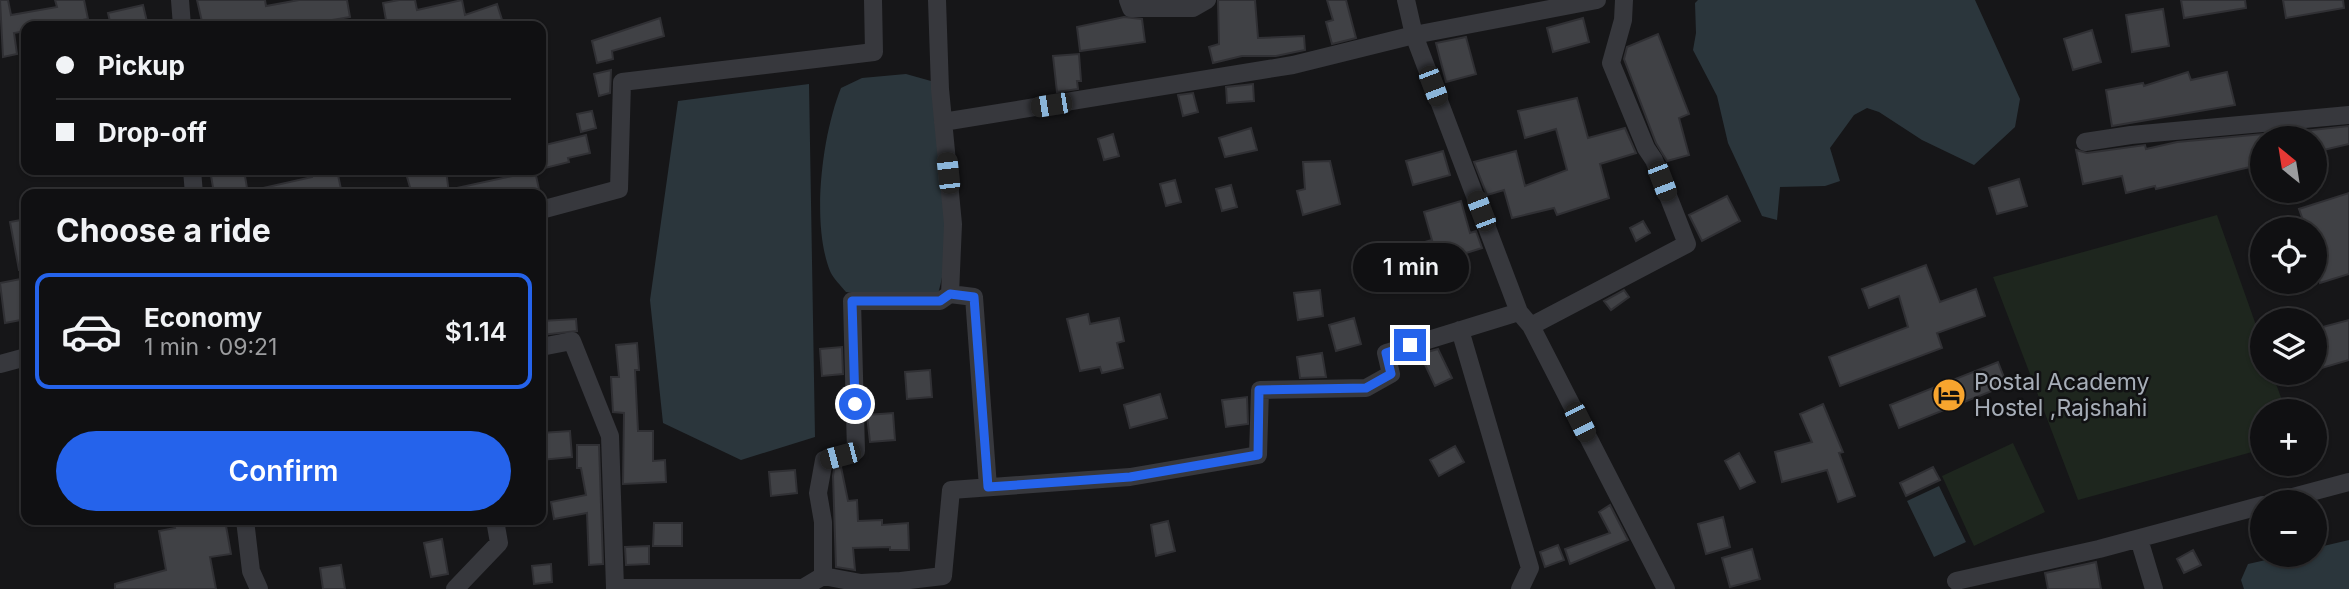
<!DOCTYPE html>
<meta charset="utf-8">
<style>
:root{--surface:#101012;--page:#1e1e20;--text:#f1f3f6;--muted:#9c9d9f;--line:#303032;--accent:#2563eb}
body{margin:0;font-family:Inter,sans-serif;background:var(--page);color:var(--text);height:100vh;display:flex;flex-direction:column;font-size:26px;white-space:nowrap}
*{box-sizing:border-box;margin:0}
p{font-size:23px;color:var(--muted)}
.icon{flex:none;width:38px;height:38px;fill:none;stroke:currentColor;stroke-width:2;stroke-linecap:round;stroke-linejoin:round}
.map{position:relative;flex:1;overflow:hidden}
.side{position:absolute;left:21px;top:189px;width:525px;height:336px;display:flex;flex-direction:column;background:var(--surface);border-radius:14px;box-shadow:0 2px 5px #0004,0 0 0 2px var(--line)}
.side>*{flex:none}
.banner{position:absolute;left:21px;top:21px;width:525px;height:154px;border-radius:14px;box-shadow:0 2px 5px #0004,0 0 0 2px var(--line);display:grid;align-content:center;height:154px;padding:0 35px;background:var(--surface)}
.needle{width:46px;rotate:330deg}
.buttons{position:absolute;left:2250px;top:126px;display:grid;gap:14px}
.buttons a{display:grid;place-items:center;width:77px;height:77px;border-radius:50%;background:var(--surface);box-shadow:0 2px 5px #0004,0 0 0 2px var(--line);font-size:35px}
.end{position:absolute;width:32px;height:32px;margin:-16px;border:9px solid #2563eb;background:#fff;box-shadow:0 0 0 4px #fff}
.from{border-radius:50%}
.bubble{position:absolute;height:49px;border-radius:24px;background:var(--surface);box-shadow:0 2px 5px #0004,0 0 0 2px var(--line);font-size:23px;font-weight:600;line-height:49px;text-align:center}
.car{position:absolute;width:21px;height:42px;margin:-21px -10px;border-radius:9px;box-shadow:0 0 5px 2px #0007;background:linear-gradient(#222 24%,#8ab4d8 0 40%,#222 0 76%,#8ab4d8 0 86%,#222 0)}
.banner b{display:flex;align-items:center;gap:24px;height:66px;font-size:26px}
.banner b+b{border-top:2px solid var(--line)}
.banner i{width:18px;height:18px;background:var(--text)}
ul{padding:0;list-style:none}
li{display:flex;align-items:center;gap:21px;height:116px;margin:0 14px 10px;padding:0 21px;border:4px solid var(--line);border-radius:14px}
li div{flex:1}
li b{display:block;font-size:26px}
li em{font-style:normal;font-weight:600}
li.on{border-color:var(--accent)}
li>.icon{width:63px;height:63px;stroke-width:1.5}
h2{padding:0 35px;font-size:32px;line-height:84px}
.action{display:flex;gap:14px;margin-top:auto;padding:14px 35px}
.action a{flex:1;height:80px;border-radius:42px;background:var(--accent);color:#fff;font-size:28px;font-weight:600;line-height:80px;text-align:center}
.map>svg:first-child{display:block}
.green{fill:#1e261e}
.water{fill:#2b363c}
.building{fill:#404145;stroke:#303034;stroke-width:2}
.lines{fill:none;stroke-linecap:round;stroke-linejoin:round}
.minor{stroke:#37383d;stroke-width:18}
.route{stroke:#2563eb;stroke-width:9}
.labels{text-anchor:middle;stroke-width:5;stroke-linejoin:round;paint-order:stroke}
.poi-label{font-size:23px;fill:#a7aeb8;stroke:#111113;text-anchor:start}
</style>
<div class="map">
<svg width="2349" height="589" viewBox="0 0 2349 589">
<rect width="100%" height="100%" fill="#161618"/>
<path class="green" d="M2217 215 2263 345V373H2272L2286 411H2263V449L2078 500 1993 277Z
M2013 443 2045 512 1974 546 1942 476Z"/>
<path class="water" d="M1698 0H1975L2020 99 2015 127 1974 165 1922 140 1879 112 1867 108 1854 115 1830 148 1840 181 1825 186 1780 187 1777 220 1762 216 1728 143 1717 96 1693 50 1696 33 1695 3Z
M906 74 931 81C945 143 956 232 938 294L900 299 846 292C841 286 833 278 830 271 811 223 822 135 841 88L862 78Z
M809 84 815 437 741 460 663 423 650 300 678 101Z
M1939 486 1966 542 1934 557 1907 501Z
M2349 540V589H2244L2241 580 2248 564 2288 555H2315V548Z"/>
<path class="building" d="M0 0H8L11 15 57 7 55 0H84L88 19 50 26H26V31L14 33 17 54 3 57Z
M197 0H265L266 6 299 0H347L350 17 297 26H203Z
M399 0H415L417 10 462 0 465 15 497 4 504 26H387L383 3Z
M1218 0H1255L1258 38 1304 36 1305 50 1276 56H1242L1213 63 1209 47 1219 44Z
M1327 0H1346L1356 38 1332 44 1326 22 1333 20Z
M2181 0H2245L2246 8 2184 18Z
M2283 0H2343L2344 8 2286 18Z
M143 5 148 26H111L108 13Z
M2163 9 2169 46 2132 52 2126 15Z
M1124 17 1142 19 1145 42 1080 51 1077 27Z
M660 18 664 36 612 51 613 59 597 63 592 41Z
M1583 18 1589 42 1553 52 1547 28Z
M2092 30 2101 62 2073 70 2064 39Z
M1658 34 1689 114 1679 118 1689 155 1667 161 1656 143 1624 59 1627 47Z
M1466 37 1476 74 1446 82 1436 43Z
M1079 54 1081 81H1077L1078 89 1057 92 1053 56Z
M611 70 610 93 599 96 594 74Z
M2188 72 2191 80 2227 72 2235 105 2112 126 2106 90 2143 83 2144 86Z
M1253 84 1254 101 1227 103 1226 87Z
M1193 93 1198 112 1183 116 1178 95Z
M1577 98 1588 138 1625 128 1636 153 1600 164 1609 198 1557 215 1554 208 1512 218 1504 190 1487 195 1474 162 1516 151 1525 186 1567 170 1556 129 1525 138 1518 111Z
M592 111 596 128 581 132 577 114Z
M2349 126V144L2315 152V138H2304L2302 131Z
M1251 128 1257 150 1225 157 1219 138Z
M1113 134 1119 156 1104 160 1098 139Z
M2263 134V164L2156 189 2155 186 2126 193 2122 176 2083 184 2076 150 2087 153 2145 145 2146 149 2177 142Z
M586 135 590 153 568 158 569 162 541 169V146Z
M1443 151 1450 175 1413 185 1406 161Z
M1330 161 1340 204 1303 215 1297 191 1305 189 1303 162Z
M210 170H244L247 188 214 193Z
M311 170H337L342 194H263V188L312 177Z
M405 170H446L449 194H412Z
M535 171 540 194H453L452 189Z
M2019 179 2027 206 1997 214 1989 188Z
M1175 180 1181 202 1166 206 1160 184Z
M1231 185 1237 207 1222 211 1216 189Z
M2349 193V274L2320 283 2315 267V229H2306L2299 209Z
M1727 196 1740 221 1702 241 1689 215Z
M1461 201 1470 233 1476 231 1482 248 1431 264 1425 242 1432 240 1424 212Z
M26 219V270H19L10 222Z
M1643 221 1650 233 1636 241 1630 228Z
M1926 265 1940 302 1976 289 1985 316 1937 333 1942 348 1840 386 1829 357 1908 327 1899 296 1869 308 1862 289Z
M26 278V319L5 323 0 283Z
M1320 290 1323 316 1298 320 1294 293Z
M1624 290 1629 297 1611 310 1604 301Z
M1088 314 1090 324 1119 318 1124 341 1117 343 1123 368 1102 373 1100 367 1080 371 1067 319Z
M1354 318 1361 344 1336 351 1329 325Z
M576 319 577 331 541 335V321Z
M2349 320V360L2315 370V329Z
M637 343 639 370H635L638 431H653V461L665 460 666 482 623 484 624 413 613 412 611 377H619L616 345Z
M842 347 843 374 822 376 820 349Z
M1438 349 1452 378 1435 386 1420 354Z
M1322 353 1326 377 1300 378 1297 357Z
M1998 362 2007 385 1899 428 1890 405Z
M930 370 932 397 907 399 905 372Z
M1160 394 1167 418 1130 428 1124 405Z
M1247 397 1248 424 1226 427 1222 400Z
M1823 404 1843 452 1839 453 1855 496 1838 502 1827 470 1782 482 1775 452 1812 442 1800 414Z
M893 413 895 440 870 442 867 415Z
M570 431 572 457 541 460V433Z
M577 445H599L603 564 589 565 587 513 554 519 551 502 586 495 581 468H577Z
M1455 446 1464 462 1439 476 1430 460Z
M1739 453 1755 482 1740 489 1725 461Z
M841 467 848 501 857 500 858 521 882 520V525L908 523 909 550H890V547L853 548 855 570 836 567 833 476 834 469Z
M1933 467 1940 480 1906 496 1900 483Z
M795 470 797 493 771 496 769 472Z
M1610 505 1628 540 1570 564 1565 549 1610 533 1599 512Z
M1723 517 1730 547 1706 554 1698 524Z
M173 520H225L231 554 210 557 216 589H115V584L166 570 159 531 175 528Z
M1168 521 1175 551 1156 556 1151 525Z
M654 523H682V546H653Z
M442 539 448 574 431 577 424 543Z
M1558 545 1564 560 1545 567 1540 552Z
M649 546V564L626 565 625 547Z
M1752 549 1760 579 1730 587 1722 558Z
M2193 550 2201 565 2184 573 2177 559Z
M2096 562 2101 589H2048L2045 573Z
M551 564 552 582 534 584 532 566Z
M341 565 345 589H323L320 568Z"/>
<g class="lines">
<path class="minor" d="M180 0 182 26
M937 0 940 89 953 224 950 294
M1128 0 1131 8H1193L1207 0
M1406 0 1414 35 1597 0
M943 122 1293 65 1414 35 1519 312
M2085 142 2131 135 2349 115
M192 170 194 194
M541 210 619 189 622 82 874 52 873 0
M1531 326 1666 589
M1460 330 1530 568 1520 589
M541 347 572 341 610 436 615 588H803L823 576V522L818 493 824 460 856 451 852 301H940L950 294 974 297 988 487
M0 364 26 357
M2274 502 2349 482
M245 520 251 571 259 589
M2139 539 2154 589
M823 576 861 583 901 581 903 589
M901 581 943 576 951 490 1130 477 1258 455 1260 390 1366 388 1391 374 1386 353 1519 312 1531 326 1687 244 1654 160 1646 148 1611 63 1623 20 1624 0
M1956 581 2099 549 2263 505
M455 589 499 543 495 520"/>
</g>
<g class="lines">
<path class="route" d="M855 404 852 301H940L950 294 974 297 988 487 1130 477 1258 455 1259 390 1366 388 1391 374 1386 353 1410 345"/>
</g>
<defs>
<symbol id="hotel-disc" viewBox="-11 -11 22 22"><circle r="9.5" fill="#f8a52e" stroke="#111113"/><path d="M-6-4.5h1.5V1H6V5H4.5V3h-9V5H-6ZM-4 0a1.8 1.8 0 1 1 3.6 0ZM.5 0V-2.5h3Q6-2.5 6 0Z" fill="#111"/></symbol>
</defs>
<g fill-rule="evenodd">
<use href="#hotel-disc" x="1930" y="376" width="38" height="38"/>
</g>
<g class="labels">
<g class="poi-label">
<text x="1974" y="390">Postal Academy<tspan x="1974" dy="26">Hostel ,Rajshahi</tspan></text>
</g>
</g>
</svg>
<div class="buttons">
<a><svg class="needle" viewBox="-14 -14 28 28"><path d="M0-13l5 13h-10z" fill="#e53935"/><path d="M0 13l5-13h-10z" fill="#9c9d9f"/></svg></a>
<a><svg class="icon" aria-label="locate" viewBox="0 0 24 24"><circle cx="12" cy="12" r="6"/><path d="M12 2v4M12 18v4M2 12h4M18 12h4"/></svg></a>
<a><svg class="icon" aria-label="layers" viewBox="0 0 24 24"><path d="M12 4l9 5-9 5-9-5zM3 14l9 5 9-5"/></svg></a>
<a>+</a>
<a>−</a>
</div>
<i class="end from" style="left:855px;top:404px"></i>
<i class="end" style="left:1410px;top:345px"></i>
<div class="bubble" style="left:1353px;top:243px;width:116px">1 min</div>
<i class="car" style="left:1433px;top:86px;rotate:159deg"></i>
<i class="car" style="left:1051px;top:105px;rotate:261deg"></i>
<i class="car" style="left:948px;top:173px;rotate:354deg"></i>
<i class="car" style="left:1662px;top:181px;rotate:159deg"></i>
<i class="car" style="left:1481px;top:211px;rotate:339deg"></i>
<i class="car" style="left:1580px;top:422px;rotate:153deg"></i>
<i class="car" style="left:840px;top:456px;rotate:255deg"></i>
<div class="banner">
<b><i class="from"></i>Pickup</b>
<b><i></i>Drop-off</b>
</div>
<section class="side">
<h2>Choose a ride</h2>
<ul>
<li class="on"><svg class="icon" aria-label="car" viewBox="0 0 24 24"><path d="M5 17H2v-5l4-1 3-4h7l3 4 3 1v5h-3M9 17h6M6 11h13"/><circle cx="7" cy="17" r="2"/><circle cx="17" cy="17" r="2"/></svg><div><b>Economy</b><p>1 min · 09:21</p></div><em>$1.14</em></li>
</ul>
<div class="action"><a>Confirm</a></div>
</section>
</div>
